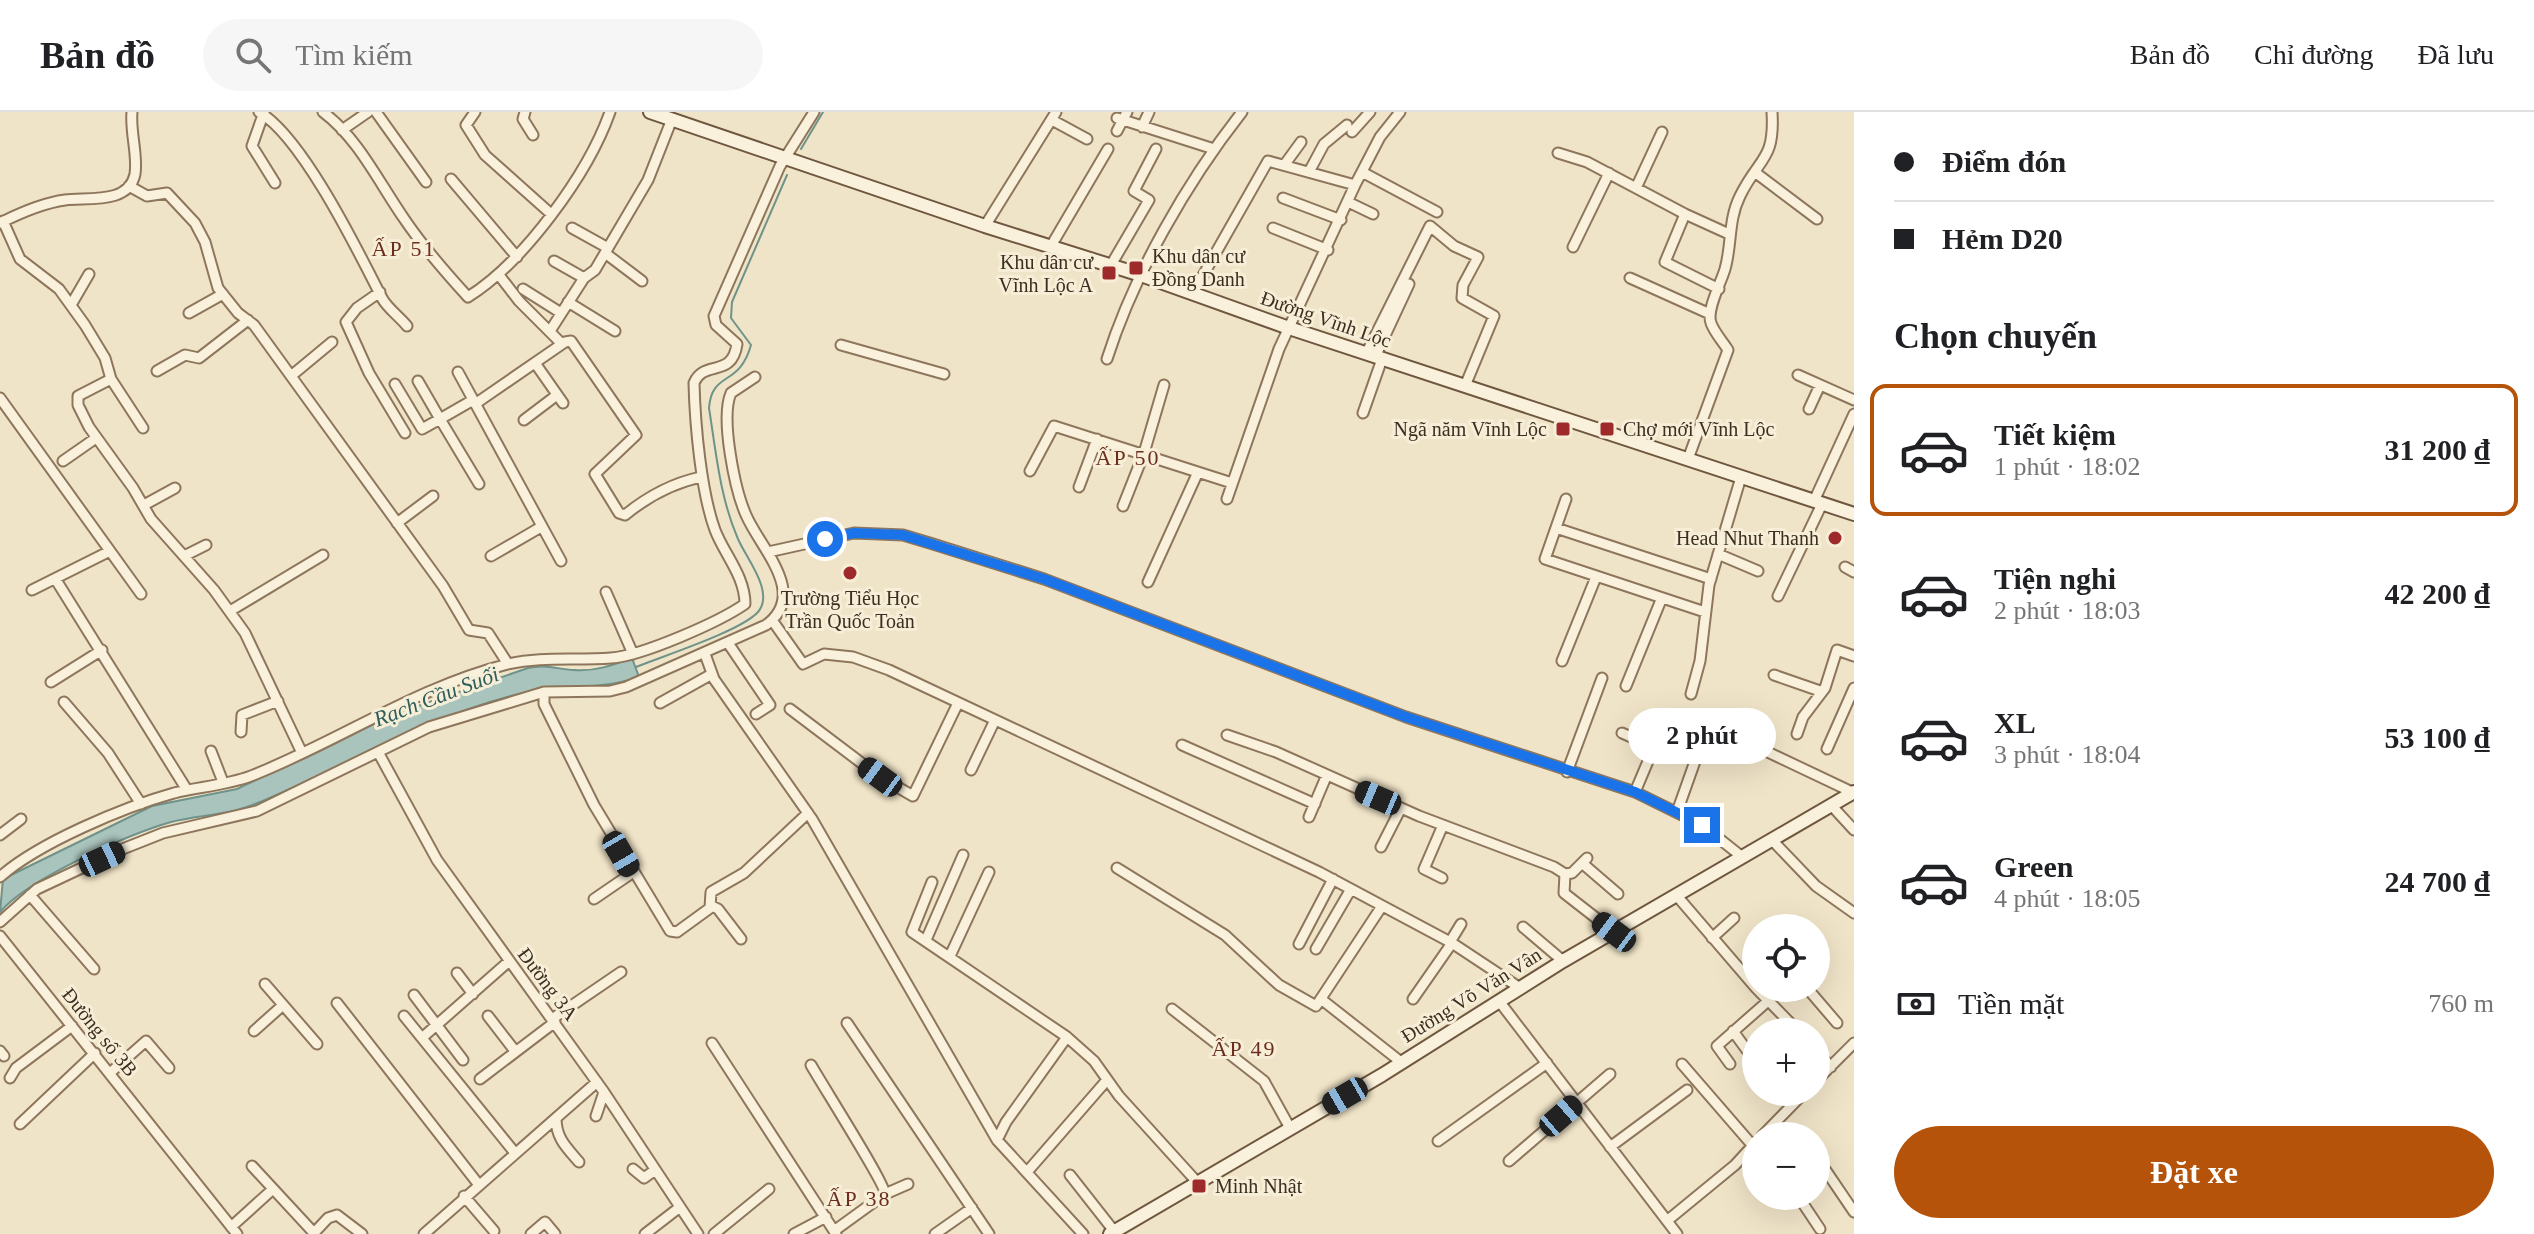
<!DOCTYPE html>
<html lang="vi">
<meta charset="utf-8">
<style>
:root{--surface:#fff;--page:#f6f6f6;--text:#202124;--muted:#757577;--line:#e0e0e0;--accent:#b45309}
body{margin:0;font-family:Georgia,serif;background:var(--page);color:var(--text);height:100vh;display:flex;flex-direction:column;font-size:30px;white-space:nowrap}
*{box-sizing:border-box;margin:0}
p{font-size:26px;color:var(--muted)}
.icon{flex:none;width:44px;height:44px;fill:none;stroke:currentColor;stroke-width:2;stroke-linecap:round;stroke-linejoin:round}
.map{position:relative;flex:1;overflow:hidden}
.details{display:flex;flex-direction:column;background:var(--surface);width:680px}
.details>*{flex:none}
.top-card{display:grid;align-content:center;height:176px;padding:0 40px;background:var(--surface)}
.fabs{position:absolute;left:1742px;top:802px;display:grid;gap:16px}
.fabs a{display:grid;place-items:center;width:88px;height:88px;border-radius:50%;background:var(--surface);box-shadow:0 8px 32px #0002;font-size:40px}
.end{position:absolute;width:36px;height:36px;margin:-18px;border:10px solid #1a73e8;background:#fff;box-shadow:0 0 0 4px #fff}
.from{border-radius:50%}
.bubble{position:absolute;height:56px;border-radius:28px;background:var(--surface);box-shadow:0 8px 32px #0002;font-size:26px;font-weight:800;line-height:56px;text-align:center}
.car{position:absolute;width:24px;height:48px;margin:-24px -12px;border-radius:10px;box-shadow:0 0 6px 2px #0007;background:linear-gradient(#222 24%,#8ab4d8 0 40%,#222 0 76%,#8ab4d8 0 86%,#222 0)}
.top-card b{display:flex;align-items:center;gap:28px;height:76px;font-size:30px}
.top-card b+b{border-top:2px solid var(--line)}
.top-card i{width:20px;height:20px;background:var(--text)}
ul{padding:0;list-style:none}
li{display:flex;align-items:center;gap:24px;height:132px;margin:0 16px 12px;padding:0 24px;border:4px solid transparent;border-radius:16px}
li div{flex:1}
li b{display:block;font-size:30px}
li em{font-style:normal;font-weight:800}
li.current{border-color:var(--accent)}
li>.icon{width:72px;height:72px;stroke-width:1.5}
h2{padding:0 40px;font-size:36px;line-height:96px}
.pay{display:flex;align-items:center;gap:20px;height:88px;padding:0 40px;font-size:30px}
.pay p{margin-inline-start:auto}
.cta{display:flex;gap:16px;margin-top:auto;padding:16px 40px}
.cta a{flex:1;height:92px;border-radius:48px;background:var(--accent);color:#fff;font-size:32px;font-weight:800;line-height:92px;text-align:center}
header{display:flex;align-items:center;gap:48px;box-sizing:border-box;height:112px;padding:0 40px;background:var(--surface);border-bottom:2px solid var(--line)}
header strong{font-size:38px}
nav{display:flex;gap:44px;margin-inline-start:auto;font-size:28px}
.search{width:560px;height:72px;background:var(--page);display:flex;align-items:center;gap:20px;box-sizing:border-box;padding:0 28px;border-radius:44px;color:var(--muted);font-size:30px}
main{display:flex;flex:1;min-height:0}
.map>svg:first-child{display:block}
.water{fill:#a9c4bc;stroke:#6f938a;stroke-width:2}
.lines{fill:none;stroke-linecap:round;stroke-linejoin:round}
.stream{stroke:#6f938a;stroke-width:2}
.street-casing{stroke:#8d765c;stroke-width:13}
.secondary-casing{stroke:#6f573f;stroke-width:16}
.street{stroke:#faf1dc;stroke-width:9}
.secondary{stroke:#faf1dc;stroke-width:12}
.route{stroke:#1a73e8;stroke-width:10}
.poi-dot{fill:#9e2a2b;stroke:#f7eed8;stroke-width:3}
.labels{text-anchor:middle;stroke-width:6;stroke-linejoin:round;paint-order:stroke}
.poi-label{font-size:20px;fill:#3d2e20;stroke:#f7eed8;text-anchor:start}
.street-label{font-size:20px;fill:#3d2e20;stroke:#f7eed8}
.neighbourhood-label{font-size:22px;letter-spacing:2px;fill:#6b2e1e;stroke:#f7eed8}
.water-label{font-size:22px;font-style:italic;fill:#2f5d5a;stroke:#f7eed8}
</style>
<header>
<strong>Bản đồ</strong>
<div class="search"><svg class="icon" aria-label="search" viewBox="0 0 24 24"><circle cx="10" cy="10" r="6"/><path d="M15 15l6 6"/></svg>Tìm kiếm</div>
<nav><a>Bản đồ</a><a>Chỉ đường</a><a>Đã lưu</a></nav>
</header>
<main>
<div class="map">
<svg width="1854" height="1122" viewBox="0 0 1854 1122">
<rect width="100%" height="100%" fill="#f0e4c8"/>
<path class="water" d="M632 546 639 565C600 579 558 572 519 582 424 605 343 656 255 692 229 703 199 703 171 710 129 722 28 767 0 800L3 767 152 694 237 677 389 604 528 556C546 552 556 557 574 558 594 560 613 553 632 546Z"/>
<g class="lines">
<path class="stream" d="M801 37 823 0
M636 555C663 544 741 519 758 500 775 480 746 446 738 427 720 386 716 340 709 296 712 258 739 276 751 233L731 206 732 190 787 63"/>
<defs>
<path id="street" d="M259 0C302 24 359 141 382 186 387 196 400 205 407 214
M264 0 252 34 275 71
M323 0C359 27 379 71 405 108 424 136 446 161 468 185 524 150 588 62 610 0
M376 0 426 70
M475 0 466 13 485 43 550 101
M525 0 523 7 533 23
M1117 6 1214 37
M1052 8 1087 27
M1142 15 1149 0
M342 18 368 0
M1117 19 1127 0
M1352 20 1370 0
M1558 41 1587 50 1685 102 1665 150 1719 177
M1285 52 1301 30
M1310 58 1324 32 1347 13
M1362 60 1437 100
M1756 61 1817 107
M451 67 517 145
M129 74 147 84 167 81 195 111 205 130 218 176 238 201 254 213 443 474 469 518 488 521 508 552
M1636 76 1662 20
M1283 86 1341 108
M1348 90 1373 102
M1685 102 1729 122
M3 109 20 147 59 177 85 213 105 246 111 267 143 316
M0 111C20 101 42 91 65 88 86 85 129 93 135 62 138 42 130 21 132 0
M985 114 1056 0
M572 116 608 136
M1273 116 1328 138
M1051 134 1108 37
M1573 135 1609 61
M605 141 642 169
M554 149 584 166
M1111 153 1149 88 1134 79 1156 37
M499 163 519 189 562 232
M1630 166 1710 202
M523 177 561 201
M380 180 357 196 346 210 369 261 405 321
M1193 181 1268 49 1355 73
M568 190 615 219
M71 193 89 162
M189 201 223 182
M550 219 584 166 595 158 648 68 672 7
M841 233 944 262
M1366 242 1430 114 1454 134 1478 145 1463 173 1462 186 1494 204 1465 274
M1375 245 1409 172
M1107 247C1134 162 1187 70 1242 0
M535 251 563 291
M157 259 185 243 199 246 248 208
M458 260 561 449
M1798 263 1854 288
M291 264 332 230
M111 267 78 284V293L89 315 133 376 151 407 214 478 245 521 302 641
M418 269 440 307 473 288
M395 272 422 317 440 307 479 372
M0 286 141 482
M475 292 565 230 571 229 636 323 595 362 619 401 625 403C647 385 673 371 701 365
M1809 297 1820 273
M1363 301 1382 247
M524 308 557 283
M1688 347 1728 238C1723 230 1714 220 1711 211 1706 198 1721 171 1725 157 1732 133 1728 108 1740 84 1759 45 1775 49 1772 0
M63 349 96 326
M1030 359 1054 314 1232 371
M1079 375 1097 327
M1227 387 1279 237 1355 73 1380 25 1400 0
M1566 387 1545 447 1705 500
M1814 389 1854 302
M144 393 175 376
M1123 394 1144 341 1164 273
M397 411 433 384
M1556 416 1711 467
M768 440 854 421 903 423 933 432 1044 467 1406 605 1635 680 1702 713 1741 744
M1718 442 1758 459
M184 444 206 433
M491 444 541 415
M1845 455 1854 460
M56 468 187 678
M1148 470 1198 360
M32 478 108 440
M606 480 633 542
M1778 484 1822 392
M230 499 323 443
M772 508 803 552 824 542 853 545 889 558 1319 760 1452 831 1520 876
M728 531 770 593 756 602
M705 542 714 567 812 707 997 1028 1083 1122
M1562 549 1596 465
M1774 563 1820 579
M51 570 102 538
M1626 574 1661 488
M544 580V592L594 693 670 819 677 820 710 796 711 780 744 761 808 701
M1691 582 1700 549 1709 473 1741 365
M64 590 108 641 141 692
M660 591 712 562
M790 597 880 665 913 684 958 591
M241 620 242 603 278 589
M1622 621 1654 635 1635 680
M1797 622 1803 605 1825 576 1837 538 1854 544
M1227 623 1276 640 1419 704 1554 755 1565 762 1564 781 1614 820
M1182 633 1315 692
M1755 634 1854 681
M1827 637 1854 576
M211 639 223 670
M378 640 437 748 604 980 698 1122
M971 658 995 608
M1567 660 1602 566
M1831 693 1854 718
M1677 700 1699 638 1703 614
M1309 705 1326 665
M0 723 21 707
M1771 727 1816 774 1854 801
M1381 735 1401 696
M1582 751 1618 782
M1117 756 1225 823 1279 873 1316 894 1382 794
M1565 762 1572 761 1587 746
M0 765C38 731 124 695 174 681 199 675 227 673 251 664 338 630 416 575 508 552 542 544 576 549 611 546 642 544 719 510 745 492 745 464 724 442 715 418 701 380 695 312 694 271 704 247 732 267 737 232L716 213 714 204 780 54 814 0
M1442 766 1424 757 1443 713
M932 770 912 820 1067 925 1094 949 1119 984 1197 1070
M30 783 94 857
M1677 784 1756 876
M594 787 632 761
M712 794 718 797 741 827
M0 810 37 777 120 738 163 721 257 699 429 615 544 580 610 579 626 575 766 513C809 482 760 436 746 403 735 378 720 306 731 281L755 265
M1523 815 1563 849
M0 824 237 1122
M1712 826 1734 806
M926 828 963 743
M1450 830 1461 812
M1299 832 1333 767
M1316 837 1351 777
M950 844 989 760
M457 861 473 882
M265 872 317 932
M1756 876 1799 920
M1807 876 1837 911
M414 883 463 948
M1321 887 1401 950
M1413 887 1452 831
M1499 889 1677 1122
M337 891 479 1073
M1172 897 1264 969 1290 1016
M404 904 515 1041
M488 904 515 939
M552 907 621 860
M847 911 989 1122
M254 919 283 893
M1733 919 1754 948
M423 925 508 850
M712 931 836 1122
M0 939 4 944
M1816 939 1831 955
M1682 952 1753 1034
M1730 952 1717 934 1768 889
M811 953C821 971 886 1073 885 1082
M111 960 146 929 169 956
M10 966 16 956 72 914
M480 967 555 910
M1816 969 1854 931
M596 1004 604 980
M556 1006C556 1026 566 1035 579 1050
M20 1012 95 941
M1762 1024 1805 980
M997 1028 1006 1010 1067 925
M1438 1029 1547 951
M1610 1035 1687 978
M1816 1044 1854 1100
M1509 1049 1610 962
M252 1054 314 1121
M633 1057 644 1066 655 1058
M1027 1060 1107 968
M1070 1063 1114 1119
M464 1084 494 1119
M1798 1084 1820 1117
M1668 1108 1735 1053 1756 1030
M231 1115 273 1077
M834 1119 885 1082 908 1072
M313 1122 328 1106 337 1103 362 1122
M424 1122 597 970
M531 1122 545 1110 555 1122
M645 1122 680 1095
M714 1122 769 1077
M794 1122 826 1105
M935 1122 972 1096"/>
<path id="secondary" d="M650 0 985 114 1141 163 1289 216 1854 402
M1110 1122 1382 963 1563 849 1854 680"/>
</defs>
<use href="#street" class="street-casing"/>
<use href="#secondary" class="secondary-casing"/>
<use href="#street" class="street"/>
<use href="#secondary" class="secondary"/>
</g>
<g class="lines">
<path class="route" d="M825 427 854 421 903 423 1044 467 1406 605 1635 680 1702 713"/>
</g>
<g class="poi-dot">
<rect x="1128" y="148" width="16" height="16" rx="4"/>
<rect x="1101" y="153" width="16" height="16" rx="4"/>
<rect x="1555" y="309" width="16" height="16" rx="4"/>
<rect x="1599" y="309" width="16" height="16" rx="4"/>
<circle cx="1835" cy="426" r="8"/>
<circle cx="850" cy="461" r="8"/>
<rect x="1191" y="1066" width="16" height="16" rx="4"/>
</g>
<g class="labels">
<g class="poi-label">
<text x="1152" y="151">Khu dân cư<tspan x="1152" dy="23">Đồng Danh</tspan></text>
<text x="1093" y="157" text-anchor="end">Khu dân cư<tspan x="1093" dy="23">Vĩnh Lộc A</tspan></text>
<text x="1547" y="324" text-anchor="end">Ngã năm Vĩnh Lộc</text>
<text x="1623" y="324">Chợ mới Vĩnh Lộc</text>
<text x="1819" y="433" text-anchor="end">Head Nhut Thanh</text>
<text x="850" y="493" text-anchor="middle">Trường Tiểu Học<tspan x="850" dy="23">Trần Quốc Toản</tspan></text>
<text x="1215" y="1081">Minh Nhật</text>
</g>
<g class="street-label">
<text transform="translate(1326 207) rotate(19)" y="7">Đường Vĩnh Lộc</text>
<text transform="translate(548 872) rotate(53)" y="7">Đường 3A</text>
<text transform="translate(1471 883) rotate(-32)" y="7">Đường Võ Văn Vân</text>
<text transform="translate(100 920) rotate(51)" y="7">Đường số 3B</text>
</g>
<g class="neighbourhood-label">
<text x="404" y="144">ẤP 51</text>
<text x="1128" y="353">ẤP 50</text>
<text x="1244" y="944">ẤP 49</text>
<text x="859" y="1094">ẤP 38</text>
</g>
<g class="water-label">
<text transform="translate(436 584) rotate(-21)" y="8">Rạch Cầu Suối</text>
</g>
</g>
</svg>
<div class="fabs">
<a><svg class="icon" aria-label="locate" viewBox="0 0 24 24"><circle cx="12" cy="12" r="6"/><path d="M12 2v4M12 18v4M2 12h4M18 12h4"/></svg></a>
<a>+</a>
<a>−</a>
</div>
<i class="end from" style="left:825px;top:427px"></i>
<i class="end" style="left:1702px;top:713px"></i>
<div class="bubble" style="left:1628px;top:596px;width:148px">2 phút</div>
<i class="car" style="left:880px;top:665px;rotate:306deg"></i>
<i class="car" style="left:1378px;top:686px;rotate:293deg"></i>
<i class="car" style="left:621px;top:742px;rotate:150deg"></i>
<i class="car" style="left:102px;top:747px;rotate:65deg"></i>
<i class="car" style="left:1614px;top:820px;rotate:307deg"></i>
<i class="car" style="left:1345px;top:984px;rotate:240deg"></i>
<i class="car" style="left:1561px;top:1004px;rotate:49deg"></i>
</div>
<section class="details">
<div class="top-card">
<b><i class="from"></i>Điểm đón</b>
<b><i></i>Hẻm D20</b>
</div>
<h2>Chọn chuyến</h2>
<ul>
<li class="current"><svg class="icon" aria-label="car" viewBox="0 0 24 24"><path d="M5 17H2v-5l4-1 3-4h7l3 4 3 1v5h-3M9 17h6M6 11h13"/><circle cx="7" cy="17" r="2"/><circle cx="17" cy="17" r="2"/></svg><div><b>Tiết kiệm</b><p>1 phút · 18:02</p></div><em>31 200 ₫</em></li>
<li><svg class="icon" aria-label="car" viewBox="0 0 24 24"><path d="M5 17H2v-5l4-1 3-4h7l3 4 3 1v5h-3M9 17h6M6 11h13"/><circle cx="7" cy="17" r="2"/><circle cx="17" cy="17" r="2"/></svg><div><b>Tiện nghi</b><p>2 phút · 18:03</p></div><em>42 200 ₫</em></li>
<li><svg class="icon" aria-label="car" viewBox="0 0 24 24"><path d="M5 17H2v-5l4-1 3-4h7l3 4 3 1v5h-3M9 17h6M6 11h13"/><circle cx="7" cy="17" r="2"/><circle cx="17" cy="17" r="2"/></svg><div><b>XL</b><p>3 phút · 18:04</p></div><em>53 100 ₫</em></li>
<li><svg class="icon" aria-label="car" viewBox="0 0 24 24"><path d="M5 17H2v-5l4-1 3-4h7l3 4 3 1v5h-3M9 17h6M6 11h13"/><circle cx="7" cy="17" r="2"/><circle cx="17" cy="17" r="2"/></svg><div><b>Green</b><p>4 phút · 18:05</p></div><em>24 700 ₫</em></li>
</ul>
<div class="pay"><svg class="icon" aria-label="cash" viewBox="0 0 24 24"><path d="M3 7h18v10H3z"/><circle cx="12" cy="12" r="2"/></svg>Tiền mặt<p>760 m</p></div>
<div class="cta"><a>Đặt xe</a></div>
</section>
</main>
